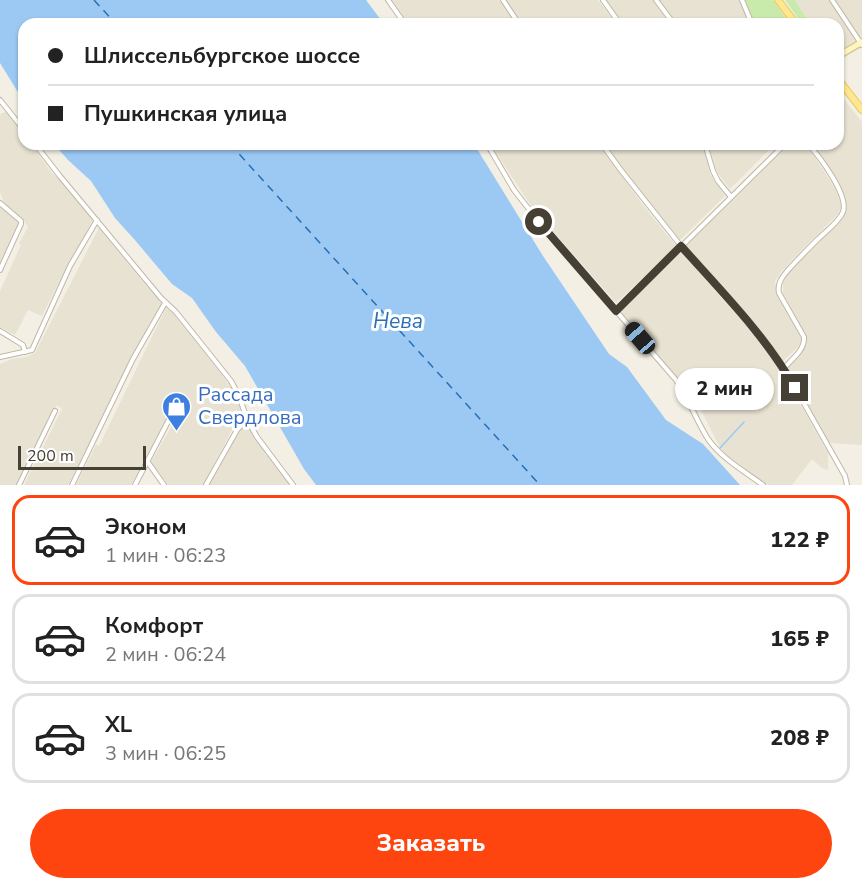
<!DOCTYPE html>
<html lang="ru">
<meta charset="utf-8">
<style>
:root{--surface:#fff;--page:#f6f6f6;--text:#222;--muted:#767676;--line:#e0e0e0;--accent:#ff450f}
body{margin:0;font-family:"Nunito Sans",sans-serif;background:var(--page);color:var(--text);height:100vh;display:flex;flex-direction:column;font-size:22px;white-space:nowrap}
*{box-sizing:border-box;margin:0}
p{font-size:20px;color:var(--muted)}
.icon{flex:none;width:33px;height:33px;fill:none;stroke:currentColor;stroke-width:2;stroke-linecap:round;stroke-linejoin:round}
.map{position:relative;height:485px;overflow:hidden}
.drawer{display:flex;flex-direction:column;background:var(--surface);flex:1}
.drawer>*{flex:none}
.banner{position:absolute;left:18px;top:18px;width:826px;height:132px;border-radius:18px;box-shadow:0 2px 4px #0004;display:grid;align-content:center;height:132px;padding:0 30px;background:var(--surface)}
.scale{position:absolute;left:18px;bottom:15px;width:128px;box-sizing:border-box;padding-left:6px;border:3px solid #454033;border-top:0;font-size:16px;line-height:21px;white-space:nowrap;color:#454033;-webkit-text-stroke:4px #fff;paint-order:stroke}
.end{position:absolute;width:27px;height:27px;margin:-14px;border:8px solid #454033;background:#fff;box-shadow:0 0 0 3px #fff}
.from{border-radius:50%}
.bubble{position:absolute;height:42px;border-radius:21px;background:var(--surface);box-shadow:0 2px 4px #0004;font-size:20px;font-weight:800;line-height:42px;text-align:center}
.car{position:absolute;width:18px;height:36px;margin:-18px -9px;border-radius:8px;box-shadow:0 0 4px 2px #0007;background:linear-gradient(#222 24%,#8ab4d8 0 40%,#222 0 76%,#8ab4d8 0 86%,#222 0)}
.banner b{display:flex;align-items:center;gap:21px;height:57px;font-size:22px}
.banner b+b{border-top:2px solid var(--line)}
.banner i{width:15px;height:15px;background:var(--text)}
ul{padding:10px 0 0;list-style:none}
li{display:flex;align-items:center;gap:18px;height:90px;margin:0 12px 9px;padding:0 18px;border:3px solid var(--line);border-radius:18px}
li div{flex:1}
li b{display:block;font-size:22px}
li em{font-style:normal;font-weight:800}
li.active{border-color:var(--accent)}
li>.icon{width:54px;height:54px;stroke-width:1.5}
.primary-button{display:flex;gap:12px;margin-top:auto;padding:12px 30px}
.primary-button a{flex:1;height:69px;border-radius:36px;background:var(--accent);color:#fff;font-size:24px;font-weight:800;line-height:69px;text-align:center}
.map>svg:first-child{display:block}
.residential{fill:#e7e2d1}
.green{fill:#c8eaaa}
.water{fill:#9cc9f4}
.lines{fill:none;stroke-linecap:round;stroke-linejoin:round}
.stream{stroke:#9cc9f4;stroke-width:1.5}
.ferry{stroke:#276fb6;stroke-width:1.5;stroke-dasharray:8 6;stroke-linecap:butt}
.street-casing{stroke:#bfb8a6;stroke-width:6}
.secondary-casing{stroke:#d5c890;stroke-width:8}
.primary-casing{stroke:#eaca5b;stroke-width:8}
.street{stroke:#fff;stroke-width:4}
.secondary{stroke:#fff5c2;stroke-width:5}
.primary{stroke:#ffe891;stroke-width:6}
.route{stroke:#454033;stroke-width:8}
.labels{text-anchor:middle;stroke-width:6;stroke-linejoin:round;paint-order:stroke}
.shop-label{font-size:20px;fill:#366cbe;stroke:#fff;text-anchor:start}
.water-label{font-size:21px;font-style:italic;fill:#276fb6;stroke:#fff}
</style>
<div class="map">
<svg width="862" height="485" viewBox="0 0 862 485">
<rect width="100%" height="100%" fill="#f3efe4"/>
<path class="residential" d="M392 0H499L515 24H409Z
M506 0H598L616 24H523Z
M606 0H740L750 24H624Z
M795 0H829L855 40 839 51 838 24H810Z
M834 0H862V36L859 38Z
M840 94 862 122V445L829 443 787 369 807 344V337L783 293V282L793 267 843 215 842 194 810 144H838V95Z
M6 112 10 115 24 135V144H31L51 172 64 184 93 219 73 259 70 260 42 316 28 310 15 335 0 327V291L21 245 19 243 28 227 22 218 5 205 0 192V115L2 113Z
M490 144H599L643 205 676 246 616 303 532 207Z
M605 144H702L706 154 710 174 725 196 679 241 631 180Z
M708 144H775L730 189 717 172Z
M790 144H803L814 156 836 190 840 201 841 208 838 214 791 261 780 273 775 281 777 296 800 336 801 341 797 348 782 362 770 343 760 330 686 246Z
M0 206 17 219 19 225 0 264Z
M99 228 148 288 163 303 150 323 68 485H24L62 409 57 405 17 485H0V364L12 359 27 357 35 353Z
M681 252 761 342 780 369 828 453V470L822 468 812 459 792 485H769L758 478 724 453 717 442 701 410 680 381 623 316 620 310Z
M166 308 173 313 220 372 243 405 246 417 236 429 233 428 203 485H168L151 462 178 415 171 411 131 485H76L96 445 99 446Z
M247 425 267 456H269L290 485H208L239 431 242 426Z"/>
<path class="green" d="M745 0H773L790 24H755Z
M785 0H795L810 24H802Z"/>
<path class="water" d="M0 0H366L384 24H24V102L0 63Z
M54 144H474L543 256 609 354 627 367 666 420 703 444 740 485H316L304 469 245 366 216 332 192 298 172 284 134 239 115 218 91 181 68 160Z"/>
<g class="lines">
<path class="stream" d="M720 448 744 422"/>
<path class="ferry" d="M94 0 116 24
M230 144 540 485"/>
<defs>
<path id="street" d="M388 0 405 24
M503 0 519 24
M603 0 620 24
M656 0 674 24
M742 0 752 24
M832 0 862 45
M0 100 24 130
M35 144 59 175 161 298 176 312 231 381 239 396 247 419 257 437 293 485
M487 144 514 190 539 222 676 380C689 399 696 420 708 439 721 458 744 471 763 485
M602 144 620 169 681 246 760 335 784 368 845 476 847 485
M705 144 713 171 718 181 731 197
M0 203 21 221V224L0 270
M616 311 785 144
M0 331 23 345 25 352
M0 357 32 350 70 266 97 220
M784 368C792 359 805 350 804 337L779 293C777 283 782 277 789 269 798 259 808 249 818 239 826 231 839 222 843 212 849 195 819 156 808 144
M147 461 164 485
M19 485 55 411
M72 485 133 359 165 303
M135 485 173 412
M206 485 237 430 247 419"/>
<path id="secondary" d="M838 56 862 42"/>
<path id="primary" d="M778 0 796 24
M838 79 862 110"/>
</defs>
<use href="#street" class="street-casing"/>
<use href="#secondary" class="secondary-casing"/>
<use href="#primary" class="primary-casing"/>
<use href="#street" class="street"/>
<use href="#secondary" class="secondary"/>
<use href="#primary" class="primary"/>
</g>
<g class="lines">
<path class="route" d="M539 222 616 311 681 246C722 292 765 335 795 388"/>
</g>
<defs>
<symbol id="shop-pin" viewBox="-11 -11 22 30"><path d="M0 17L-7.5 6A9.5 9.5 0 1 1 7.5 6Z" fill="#3f7fe0" stroke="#fff"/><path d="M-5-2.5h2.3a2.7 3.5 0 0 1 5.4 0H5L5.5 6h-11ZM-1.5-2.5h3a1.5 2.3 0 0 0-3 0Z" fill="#fff"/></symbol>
</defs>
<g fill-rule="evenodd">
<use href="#shop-pin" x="160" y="390" width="33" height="45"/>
</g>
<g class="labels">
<g class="shop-label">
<text x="198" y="401">Рассада<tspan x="198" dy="23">Свердлова</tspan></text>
</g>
<g class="water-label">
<text x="398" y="328">Нева</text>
</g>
</g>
</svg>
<div class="scale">200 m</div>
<i class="end from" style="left:539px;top:222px"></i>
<i class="end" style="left:795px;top:388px"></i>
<div class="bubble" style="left:675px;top:368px;width:99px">2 мин</div>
<i class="car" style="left:640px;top:338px;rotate:319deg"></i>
<div class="banner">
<b><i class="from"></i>Шлиссельбургское шоссе</b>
<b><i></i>Пушкинская улица</b>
</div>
</div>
<section class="drawer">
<ul>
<li class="active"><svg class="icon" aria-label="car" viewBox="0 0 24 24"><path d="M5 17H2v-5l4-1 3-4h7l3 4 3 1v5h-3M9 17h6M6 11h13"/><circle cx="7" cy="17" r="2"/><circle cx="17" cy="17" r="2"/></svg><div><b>Эконом</b><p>1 мин · 06:23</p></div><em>122 ₽</em></li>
<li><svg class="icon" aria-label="car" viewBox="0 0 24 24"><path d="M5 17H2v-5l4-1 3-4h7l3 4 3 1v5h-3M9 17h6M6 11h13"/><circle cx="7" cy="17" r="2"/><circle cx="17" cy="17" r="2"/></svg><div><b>Комфорт</b><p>2 мин · 06:24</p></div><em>165 ₽</em></li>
<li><svg class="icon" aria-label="car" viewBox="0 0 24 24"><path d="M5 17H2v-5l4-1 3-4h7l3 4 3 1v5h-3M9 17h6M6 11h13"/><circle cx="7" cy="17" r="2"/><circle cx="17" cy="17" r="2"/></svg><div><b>XL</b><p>3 мин · 06:25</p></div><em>208 ₽</em></li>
</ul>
<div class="primary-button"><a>Заказать</a></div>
</section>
